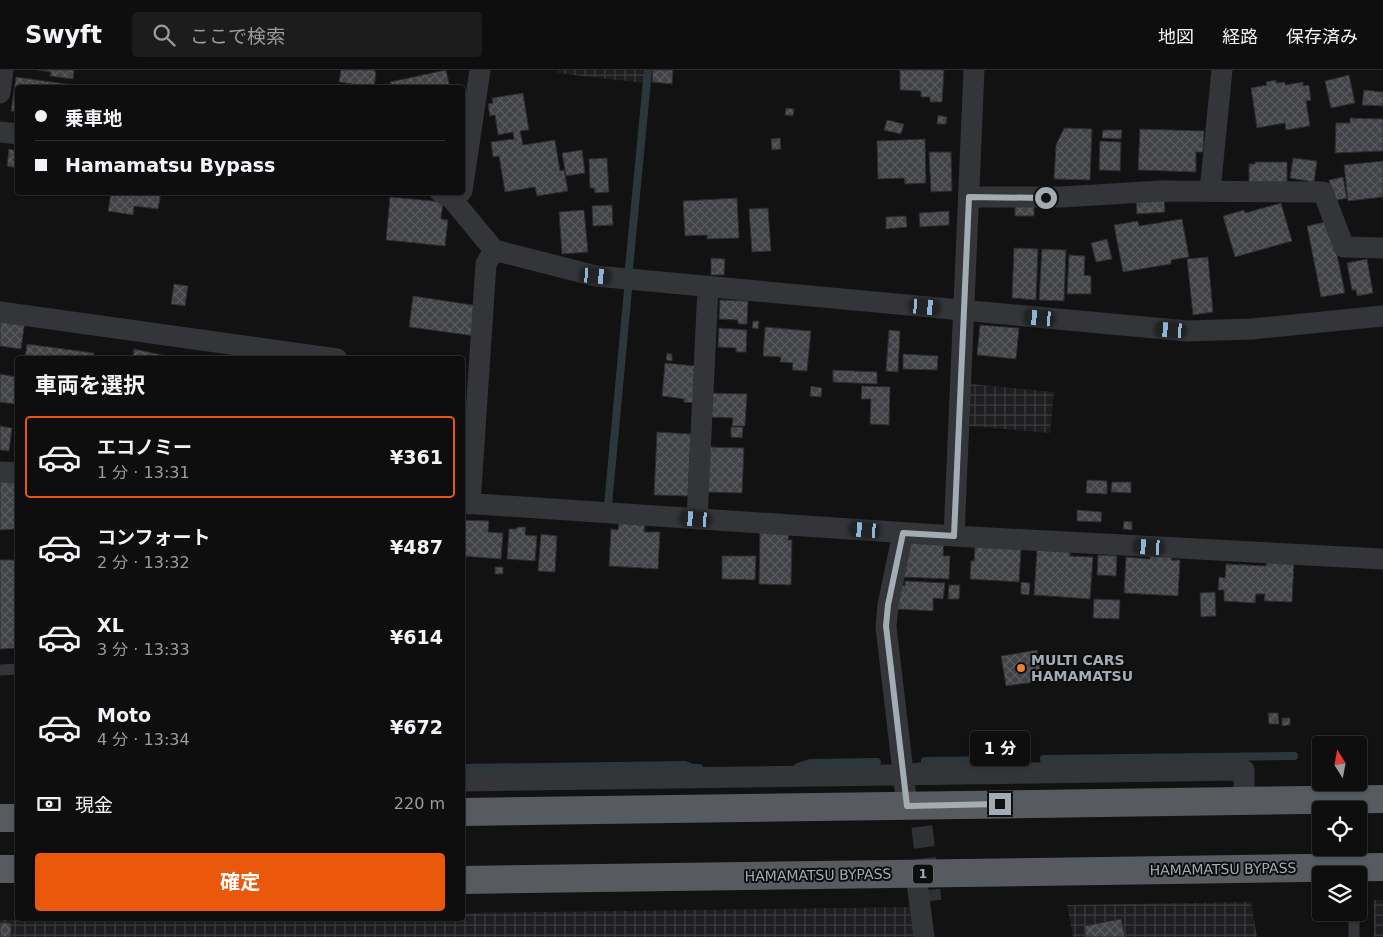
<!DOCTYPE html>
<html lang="ja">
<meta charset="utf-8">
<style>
:root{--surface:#0e0e0e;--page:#1c1c1c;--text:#f1f3f6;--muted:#9b9c9e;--line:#2e2e2e;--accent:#ea580c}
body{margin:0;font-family:"DejaVu Sans","Noto Sans JP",sans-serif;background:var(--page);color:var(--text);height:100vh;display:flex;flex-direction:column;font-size:19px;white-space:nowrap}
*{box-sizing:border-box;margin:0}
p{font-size:16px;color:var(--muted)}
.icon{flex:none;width:28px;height:28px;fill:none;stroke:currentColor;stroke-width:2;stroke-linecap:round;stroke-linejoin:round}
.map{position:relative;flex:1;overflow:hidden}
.drawer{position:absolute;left:15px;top:286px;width:450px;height:565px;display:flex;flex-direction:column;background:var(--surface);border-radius:5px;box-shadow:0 1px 4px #0004,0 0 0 1px var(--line)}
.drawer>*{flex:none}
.top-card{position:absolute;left:15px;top:15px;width:450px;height:110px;border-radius:5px;box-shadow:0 1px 4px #0004,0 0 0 1px var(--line);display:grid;align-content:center;height:110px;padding:0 20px;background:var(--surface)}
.needle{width:32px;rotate:349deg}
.tools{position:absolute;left:1312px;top:666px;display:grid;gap:10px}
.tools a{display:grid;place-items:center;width:55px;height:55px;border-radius:5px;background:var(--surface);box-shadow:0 1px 4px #0004,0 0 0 1px var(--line);font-size:25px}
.end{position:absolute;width:22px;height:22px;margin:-11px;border:6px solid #a4acb3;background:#111;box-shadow:0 0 0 2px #111}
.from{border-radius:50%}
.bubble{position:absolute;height:35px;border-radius:5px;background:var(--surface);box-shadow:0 1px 4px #0004,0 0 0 1px var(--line);font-size:16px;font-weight:700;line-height:35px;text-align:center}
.car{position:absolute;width:15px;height:30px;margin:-15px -8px;border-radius:6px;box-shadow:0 0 4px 1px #0007;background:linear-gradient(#222 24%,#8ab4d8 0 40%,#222 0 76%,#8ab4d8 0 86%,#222 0)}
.top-card b{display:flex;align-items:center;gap:18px;height:48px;font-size:19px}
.top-card b+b{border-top:1px solid var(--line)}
.top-card i{width:12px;height:12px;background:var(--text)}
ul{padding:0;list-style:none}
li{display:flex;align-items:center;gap:15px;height:82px;margin:0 10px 8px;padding:0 10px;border:2px solid transparent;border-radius:5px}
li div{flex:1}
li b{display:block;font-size:19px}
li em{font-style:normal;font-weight:700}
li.active{border-color:var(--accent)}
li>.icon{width:45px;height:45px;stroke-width:1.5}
h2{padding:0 20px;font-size:22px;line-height:60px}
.pay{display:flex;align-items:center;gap:12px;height:55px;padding:0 20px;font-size:19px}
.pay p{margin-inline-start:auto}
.button{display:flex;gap:10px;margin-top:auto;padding:10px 20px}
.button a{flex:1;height:58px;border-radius:5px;background:var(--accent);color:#fff;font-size:20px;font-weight:700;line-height:58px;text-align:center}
header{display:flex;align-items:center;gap:30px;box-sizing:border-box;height:70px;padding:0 25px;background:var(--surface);border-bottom:1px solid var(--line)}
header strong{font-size:24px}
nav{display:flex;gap:28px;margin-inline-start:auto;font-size:18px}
.search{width:350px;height:45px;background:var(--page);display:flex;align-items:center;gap:12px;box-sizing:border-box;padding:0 18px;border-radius:5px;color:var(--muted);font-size:19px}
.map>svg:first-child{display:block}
.industrial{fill:url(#industrial-grid)}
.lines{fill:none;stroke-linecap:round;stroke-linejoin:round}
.stream{stroke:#2c373b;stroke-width:8}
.building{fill:url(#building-cross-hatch);stroke:#2c2c2f}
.minor-tunnel{stroke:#2f3133;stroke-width:21;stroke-dasharray:21 11;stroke-linecap:butt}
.service{stroke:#333538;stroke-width:11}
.minor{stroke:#333538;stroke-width:21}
.trunk{stroke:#575b60;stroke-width:28}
.route{stroke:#a4acb3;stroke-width:6}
.poi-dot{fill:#ea8333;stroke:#0d0d0e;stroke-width:2}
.labels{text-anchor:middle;stroke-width:4;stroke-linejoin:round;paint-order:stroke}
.shield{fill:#0d0d0e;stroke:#777c82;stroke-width:1}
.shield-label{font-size:12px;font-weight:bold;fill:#a4acb3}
.poi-label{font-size:14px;font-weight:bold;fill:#a4acb3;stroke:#0d0d0e;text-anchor:start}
.street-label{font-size:14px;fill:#a4acb3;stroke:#0d0d0e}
</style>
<header>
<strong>Swyft</strong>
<div class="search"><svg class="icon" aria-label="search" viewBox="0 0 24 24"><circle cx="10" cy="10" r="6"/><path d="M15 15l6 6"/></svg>ここで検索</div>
<nav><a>地図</a><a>経路</a><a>保存済み</a></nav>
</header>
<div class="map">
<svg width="1383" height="867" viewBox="0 0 1383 867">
<defs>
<pattern id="industrial-grid" width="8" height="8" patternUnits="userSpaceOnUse" patternTransform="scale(1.25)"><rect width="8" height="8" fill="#1e1e20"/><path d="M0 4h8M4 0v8" fill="none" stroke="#3c3c3e"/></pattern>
<pattern id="building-cross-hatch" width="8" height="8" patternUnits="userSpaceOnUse" patternTransform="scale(1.25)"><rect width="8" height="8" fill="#414346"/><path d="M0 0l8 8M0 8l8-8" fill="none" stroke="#595b5e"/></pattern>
</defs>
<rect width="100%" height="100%" fill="#121213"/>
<path class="industrial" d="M557 0H645L643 13 557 3Z
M970 314 1054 322 1050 363 969 356Z
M1374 830H1383V867H1374Z
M1251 832 1257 867H1073L1067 835Z
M916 837 920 867H0V850L462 849 463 843Z"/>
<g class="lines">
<path class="stream" d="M629 198 648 0
M608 435 628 220
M1044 689 1294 686
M925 691 1018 690
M798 697 810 693 877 692
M462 698 685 695 692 698H699"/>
</g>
<path class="building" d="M37 0H74L73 9 50 6 51 2Z
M341 0H374L376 3 374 17 339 12Z
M446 0 450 18H391L390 12Z
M653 0H673L672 14 652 12Z
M900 0H944L942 32H930V27H921V21L900 20Z
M1349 5 1355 33 1331 38 1325 11Z
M16 7 73 15 72 18H18V42L11 41Z
M1276 10V13L1285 12V15L1303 12V16L1309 15 1311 30 1306 31 1310 56 1286 60 1285 53 1257 58 1251 18 1267 15 1266 12Z
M1364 20 1383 22V36L1362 35Z
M523 23 529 60 520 61 523 75 555 70 560 101 564 100 568 121 537 126 535 117 505 122 499 86 493 87 491 72 514 69 513 62 498 65 495 45 490 46 488 34 493 33 492 28Z
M786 38 794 39 793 46 785 45Z
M938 45 947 47 946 54H937Z
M1350 48 1383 49V81L1335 83 1336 53H1350Z
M887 50 904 54 901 64 884 60Z
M1064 58 1092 59 1090 110 1054 109 1056 75Z
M1140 59 1204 61 1203 82H1196V102L1138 100Z
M1103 60H1122L1121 69 1102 68Z
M780 68 781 79 772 80 771 69Z
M925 69 926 113 905 114 904 108 878 109 877 71Z
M1100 71 1121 72 1120 101 1099 100Z
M9 79 18 81V98L7 96Z
M582 80 585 103 566 106 562 83Z
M929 82H951L952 121 931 122Z
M607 88 609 122 595 123 594 118H590L589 89Z
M1293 88 1317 91 1314 112 1290 108Z
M1383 91V127L1348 131 1344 95Z
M1255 92H1287V113H1249V94H1255Z
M1343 107 1347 128 1333 131 1329 110Z
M111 122H161L158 139 134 136 133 145 108 141Z
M390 127 443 132 441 149 448 150 445 176 386 170Z
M1164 127 1165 142 1137 144 1136 129Z
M737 128 739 168 707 169V165L685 166 683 131Z
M1015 133 1034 134V146H1015Z
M1281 133 1292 171 1235 187 1223 146 1244 140 1245 143Z
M612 135 613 155 593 156 592 136Z
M768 138 771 181 752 182 749 139Z
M584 140 588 182 562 184 559 142Z
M949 141V155L920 157 919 143Z
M906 146 907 157 886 159V147Z
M1182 149 1189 187 1171 190V194L1123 202 1114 155 1138 151 1139 156Z
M1330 151 1345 223 1321 227 1307 156Z
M1107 169 1112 189 1096 192 1091 173Z
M1014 178 1038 179 1036 230 1012 228Z
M1042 179 1066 180 1064 231 1039 230Z
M1069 185 1085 186 1084 205 1091 206V224H1067Z
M1208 187 1213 242 1193 245 1187 189Z
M711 188 725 189 724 205H711Z
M1367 189 1373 223 1357 226 1356 220H1352L1347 193Z
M174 214 188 216 185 236 171 234Z
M413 226 479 236 475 266 409 257Z
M720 230 748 231 747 254H738V250L719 249Z
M0 247 25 251 21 279 0 276Z
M753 251H759L758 259 752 258Z
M980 255 1019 258 1016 289 977 285Z
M765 257 811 261 807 301 792 300 793 293 780 292 781 287 763 286Z
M719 258 747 260 746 282H736V278L718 277Z
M889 260 900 261 898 302 886 301Z
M27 274 94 283 93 289H25Z
M134 279 166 286V289H133Z
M667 283 672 284V291L666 290Z
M903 284 938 286 937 300 903 299Z
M665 293 696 296 693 333 684 332V329L662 326Z
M833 300 877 302V314L833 312Z
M0 304 17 307 14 334 0 332Z
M811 316 822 318 821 327 810 326Z
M862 316 890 317 889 355 870 354 871 329H861Z
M710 323 747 324 745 356H732L733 348 709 347Z
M0 356 12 358 9 381 0 380Z
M731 357H743L742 368 731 367Z
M657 362 691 364 688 426 654 425Z
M709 377 744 378 742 423 707 422Z
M1087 410 1107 411V424L1086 423Z
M0 411 17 413 18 454H15V459L0 460Z
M1112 412H1131V423L1111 422Z
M1077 440 1102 442 1101 452 1077 451Z
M462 450 489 451 488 462 503 463 501 489 462 486Z
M1124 451 1132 452V460L1123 459Z
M619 453 645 455 644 462H660L658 499 609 496 611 459 618 460Z
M517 457H526L525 465 537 466 535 491 507 489 509 459H517Z
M760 462 789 463 788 470H792L791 515 759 514Z
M541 464 557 466 555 502 538 501Z
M944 470 943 486H950L949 509 902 507 908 472Z
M975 477 1021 479 1019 512 970 509 971 491H974Z
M1037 480 1070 482V486L1093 487 1090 529 1034 525Z
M1150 484 1172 485 1171 490H1180L1178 526 1124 523 1126 487 1150 489Z
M1098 485 1117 486 1116 506 1097 505Z
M722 486H756L755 510 722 509Z
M0 490H18V578L0 579Z
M1267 490 1294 492 1292 532 1264 531 1265 524H1256L1255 533 1224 531V520H1218L1219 507 1225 508 1226 494 1266 496Z
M495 497H503V504H495Z
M905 511 945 513 943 529 933 528V541L897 539 898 515 905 516Z
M1021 512 1030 513 1029 525 1021 524Z
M949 515H960L959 529H948Z
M1215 522 1216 546 1201 547 1200 523Z
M1094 529 1120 530 1119 549 1093 548Z
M1037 580 1042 611 1006 616 1001 586Z
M1268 643H1278L1279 654H1269Z
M1282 648H1290V655L1282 656Z
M1121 849 1125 867H1086L1084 856Z
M0 853H11V867H0Z"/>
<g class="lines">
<path class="minor-tunnel" d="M914 693 931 831"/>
<path class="service" d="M0 600 18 599
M1354 842V867"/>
<path class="minor" d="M0 23 3 0
M0 62 18 64
M462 121 480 0
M1210 121 1222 0
M440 122 452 129 494 180 596 206 1187 261 1252 259 1383 246
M969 127H1062L1161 121 1323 122 1344 177 1383 178
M0 242 337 289
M0 402 18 403
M462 433 954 466 1383 489
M470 434 486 194 494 180
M697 449 708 217
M903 463 888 535 886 557 907 736
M954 466 974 0
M462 711 1244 700V731
M916 804 924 867"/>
<path class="trunk" d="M462 742 1383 729
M0 748H18
M0 799H18
M462 810 1383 797"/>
</g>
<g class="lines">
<path class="route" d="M1000 734 907 736 886 556 888 535 903 463 954 466 969 127 1046 128"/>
</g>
<circle class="poi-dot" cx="1021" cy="598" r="5"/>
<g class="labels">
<rect class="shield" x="913" y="794.5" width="20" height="19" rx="4"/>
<g class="shield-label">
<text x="923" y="808">1</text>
</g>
<g class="poi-label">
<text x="1031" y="595">MULTI CARS<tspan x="1031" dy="16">HAMAMATSU</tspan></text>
</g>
<g class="street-label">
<text transform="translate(1223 799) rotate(-1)" y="5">HAMAMATSU BYPASS</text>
<text transform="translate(818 805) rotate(-1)" y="5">HAMAMATSU BYPASS</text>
</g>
</g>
</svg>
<div class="tools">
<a><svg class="needle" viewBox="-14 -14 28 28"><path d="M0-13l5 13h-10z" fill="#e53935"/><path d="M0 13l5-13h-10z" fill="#9b9c9e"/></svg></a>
<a><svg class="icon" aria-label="locate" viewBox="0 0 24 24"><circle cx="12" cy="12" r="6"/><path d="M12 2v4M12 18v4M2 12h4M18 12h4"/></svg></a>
<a><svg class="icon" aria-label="layers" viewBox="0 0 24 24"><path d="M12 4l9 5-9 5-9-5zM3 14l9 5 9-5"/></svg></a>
</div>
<i class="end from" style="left:1046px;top:128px"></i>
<i class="end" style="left:1000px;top:734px"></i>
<div class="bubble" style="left:970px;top:661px;width:60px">1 分</div>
<i class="car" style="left:596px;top:206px;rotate:95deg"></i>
<i class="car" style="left:925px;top:237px;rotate:95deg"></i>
<i class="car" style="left:1040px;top:248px;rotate:275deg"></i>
<i class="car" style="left:1171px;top:260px;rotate:274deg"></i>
<i class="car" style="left:696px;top:449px;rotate:274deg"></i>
<i class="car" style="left:865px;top:460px;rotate:274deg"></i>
<i class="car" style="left:1149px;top:477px;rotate:273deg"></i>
<div class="top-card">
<b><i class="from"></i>乗車地</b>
<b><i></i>Hamamatsu Bypass</b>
</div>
<section class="drawer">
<h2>車両を選択</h2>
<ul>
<li class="active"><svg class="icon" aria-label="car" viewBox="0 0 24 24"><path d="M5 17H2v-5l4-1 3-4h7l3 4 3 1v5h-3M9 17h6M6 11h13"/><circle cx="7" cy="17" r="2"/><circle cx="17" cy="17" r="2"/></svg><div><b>エコノミー</b><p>1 分 · 13:31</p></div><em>¥361</em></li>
<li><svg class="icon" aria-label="car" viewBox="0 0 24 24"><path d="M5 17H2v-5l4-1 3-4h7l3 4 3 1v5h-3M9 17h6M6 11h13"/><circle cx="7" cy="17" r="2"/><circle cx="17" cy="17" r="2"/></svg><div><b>コンフォート</b><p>2 分 · 13:32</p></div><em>¥487</em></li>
<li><svg class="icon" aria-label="car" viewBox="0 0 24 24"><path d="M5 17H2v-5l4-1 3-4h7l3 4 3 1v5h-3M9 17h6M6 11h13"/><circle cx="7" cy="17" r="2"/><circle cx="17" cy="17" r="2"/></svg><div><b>XL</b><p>3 分 · 13:33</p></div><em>¥614</em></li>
<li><svg class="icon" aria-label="car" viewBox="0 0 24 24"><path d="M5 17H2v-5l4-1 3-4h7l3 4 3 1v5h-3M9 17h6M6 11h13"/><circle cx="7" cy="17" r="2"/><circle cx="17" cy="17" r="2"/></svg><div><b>Moto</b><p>4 分 · 13:34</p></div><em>¥672</em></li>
</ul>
<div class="pay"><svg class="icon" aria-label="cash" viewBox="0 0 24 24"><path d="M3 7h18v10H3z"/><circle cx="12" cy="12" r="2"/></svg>現金<p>220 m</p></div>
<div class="button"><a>確定</a></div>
</section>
</div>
